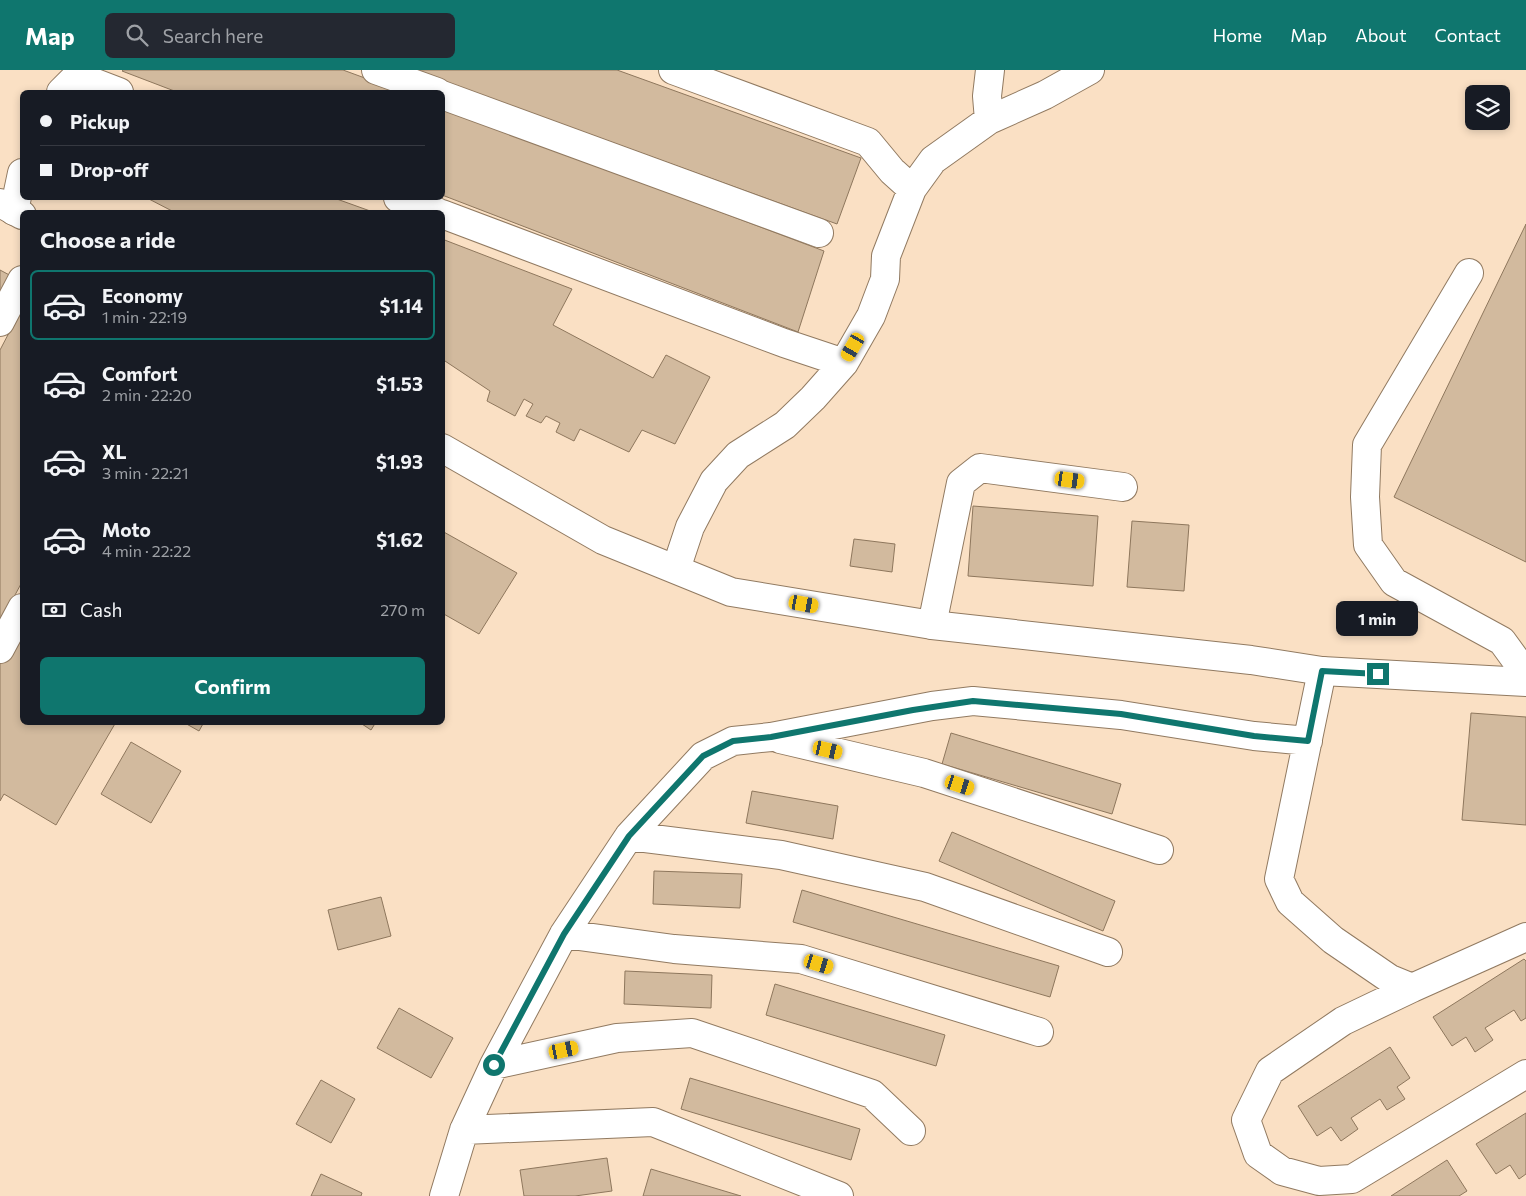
<!DOCTYPE html>
<meta charset="utf-8">
<style>
:root{--surface:#171b24;--page:#242831;--text:#f1f3f6;--muted:#9ea1a6;--line:#363941;--accent:#0f766e}
body{margin:0;font-family:Commissioner,sans-serif;background:var(--page);color:var(--text);height:100vh;display:flex;flex-direction:column;font-size:19px;white-space:nowrap}
*{box-sizing:border-box;margin:0}
p{font-size:16px;color:var(--muted)}
.icon{flex:none;width:28px;height:28px;fill:none;stroke:currentColor;stroke-width:2;stroke-linecap:round;stroke-linejoin:round}
.map{position:relative;flex:1;overflow:hidden}
.panel{position:absolute;left:20px;top:140px;width:425px;height:515px;display:flex;flex-direction:column;background:var(--surface);border-radius:8px;box-shadow:0 2px 8px #0003}
.panel>*{flex:none}
.hud{position:absolute;left:20px;top:20px;width:425px;height:110px;border-radius:8px;box-shadow:0 2px 8px #0003;display:grid;align-content:center;height:110px;padding:0 20px;background:var(--surface)}
.tools{position:absolute;left:1465px;top:15px;display:grid;gap:10px}
.tools a{display:grid;place-items:center;width:45px;height:45px;border-radius:8px;background:var(--surface);box-shadow:0 2px 8px #0003;font-size:25px}
.end{position:absolute;width:22px;height:22px;margin:-11px;border:6px solid #0f766e;background:#fff;box-shadow:0 0 0 2px #fff}
.from{border-radius:50%}
.bubble{position:absolute;height:35px;border-radius:8px;background:var(--surface);box-shadow:0 2px 8px #0003;font-size:16px;font-weight:700;line-height:35px;text-align:center}
.car{position:absolute;width:15px;height:30px;margin:-15px -8px;border-radius:6px;box-shadow:0 0 4px 1px #0007;background:linear-gradient(#f5c518 24%,#345 0 40%,#f5c518 0 76%,#345 0 86%,#f5c518 0)}
.hud b{display:flex;align-items:center;gap:18px;height:48px;font-size:19px}
.hud b+b{border-top:1px solid var(--line)}
.hud i{width:12px;height:12px;background:var(--text)}
ul{padding:0;list-style:none}
li{display:flex;align-items:center;gap:15px;height:70px;margin:0 10px 8px;padding:0 10px;border:2px solid transparent;border-radius:8px}
li div{flex:1}
li b{display:block;font-size:19px}
li em{font-style:normal;font-weight:700}
li.selected{border-color:var(--accent)}
li>.icon{width:45px;height:45px;stroke-width:1.5}
h2{padding:0 20px;font-size:22px;line-height:60px}
.pay{display:flex;align-items:center;gap:12px;height:55px;padding:0 20px;font-size:19px}
.pay p{margin-inline-start:auto}
.cta{display:flex;gap:10px;margin-top:auto;padding:10px 20px}
.cta a{flex:1;height:58px;border-radius:8px;background:var(--accent);color:#fff;font-size:20px;font-weight:700;line-height:58px;text-align:center}
header{display:flex;align-items:center;gap:30px;box-sizing:border-box;height:70px;padding:0 25px;background:var(--accent);color:#fff}
header strong{font-size:24px}
nav{display:flex;gap:28px;margin-inline-start:auto;font-size:18px}
.search{width:350px;height:45px;background:var(--page);display:flex;align-items:center;gap:12px;box-sizing:border-box;padding:0 18px;border-radius:8px;color:var(--muted);font-size:19px}
.map>svg:first-child{display:block}
.building{fill:#d2ba9e;stroke:#8e775d}
.lines{fill:none;stroke-linecap:round;stroke-linejoin:round}
.minor-casing{stroke:#917a61;stroke-width:30}
.major-casing{stroke:#917a61;stroke-width:30}
.minor{stroke:#fff;stroke-width:28}
.major{stroke:#fff;stroke-width:28}
.route{stroke:#0f766e;stroke-width:6}
</style>
<header>
<strong>Map</strong>
<div class="search"><svg class="icon" aria-label="search" viewBox="0 0 24 24"><circle cx="10" cy="10" r="6"/><path d="M15 15l6 6"/></svg>Search here</div>
<nav><a>Home</a><a>Map</a><a>About</a><a>Contact</a></nav>
</header>
<div class="map">
<svg width="1526" height="1126" viewBox="0 0 1526 1126">
<rect width="100%" height="100%" fill="#fae0c4"/>
<path class="building" d="M123 0H343L403 22H177L122 1Z
M412 0H617L861 88 837 154Z
M442 37 824 181 798 262 442 125Z
M147 128H334L373 142H174Z
M1526 154V492L1394 427Z
M442 169 572 219 553 255 653 308 666 285 710 307 675 374 642 360 629 382 580 359 574 371 556 362 560 353 546 346 541 353 526 346 533 334 524 329 515 346 487 331 490 321 442 289Z
M0 200 15 208 0 234Z
M22 238V512L0 553V280Z
M973 436 1098 446 1093 516 968 506Z
M1132 451 1189 455 1184 521 1127 517Z
M442 461 517 503 479 564 442 543Z
M854 469 895 474 892 502 850 496Z
M22 555V652H116L56 755 4 724 0 731V593Z
M1471 643 1526 647V755L1462 750Z
M183 652H204L199 661Z
M359 652H376L371 660Z
M951 663 1121 714 1112 744 942 694Z
M131 672 181 701 151 753 101 724Z
M752 721 838 736 833 769 746 753Z
M952 762 1115 831 1103 861 939 791Z
M654 801 742 804 740 838 653 834Z
M802 820 1059 896 1050 927 793 852Z
M381 827 391 866 338 880 328 840Z
M1524 889 1526 891V948L1521 951 1514 940 1485 958 1493 970 1475 982 1466 967 1452 976 1433 947Z
M625 901 712 905 711 938 624 934Z
M775 914 945 965 936 996 766 945Z
M399 938 453 968 431 1008 377 978Z
M1390 977 1410 1008 1397 1017 1405 1029 1387 1040 1380 1029 1351 1048 1358 1059 1341 1071 1331 1057 1317 1066 1298 1036Z
M690 1008 860 1059 851 1090 681 1039Z
M321 1010 355 1029 331 1073 296 1054Z
M1526 1043V1104L1519 1109 1510 1095 1496 1104 1476 1074Z
M607 1088 612 1121 575 1126H524L520 1100Z
M1447 1090 1467 1121 1459 1126H1391Z
M651 1099 741 1126H643Z
M321 1104 362 1123 361 1126H311Z"/>
<g class="lines">
<defs>
<path id="minor" d="M376 0 437 22
M673 0 868 72 892 101 912 119 886 186 885 209 871 246 844 293 813 328 785 355 738 385 714 411 690 457 676 499
M61 22 77 6 119 22
M442 25 819 163
M989 50 987 26 990 0
M912 119 933 90 989 50 1045 25 1090 0
M398 128 437 142
M14 141 22 103
M442 144 784 273 844 293
M1469 203 1367 375 1365 427 1368 475 1394 512 1502 571 1526 604
M0 252 22 210
M932 555 961 413 980 398 1123 417
M0 579 22 538
M1322 601 1279 809 1290 832 1333 870 1390 909 1412 918 1526 867
M780 669 924 703 1159 780
M629 766 781 785 925 817 1108 882
M564 864 674 879 801 889 1039 962
M1412 918 1343 951 1270 1001 1246 1050 1258 1084 1282 1101 1319 1111 1352 1109 1526 1004
M494 995 617 968 692 963 872 1024 911 1061
M464 1060 653 1052 839 1126
M444 1126 464 1060 494 995 564 864 629 766 703 686 733 671 771 667 932 636 973 631 1121 645 1254 666 1308 671"/>
<path id="major" d="M0 133 22 145
M442 378 603 470 731 522 932 555 1251 590 1322 601 1526 612"/>
</defs>
<use href="#minor" class="minor-casing"/>
<use href="#major" class="major-casing"/>
<use href="#minor" class="minor"/>
<use href="#major" class="major"/>
</g>
<g class="lines">
<path class="route" d="M494 995 564 864 629 766 703 686 733 671 771 667 913 640 973 631 1121 644 1254 666 1308 671 1322 601 1378 604"/>
</g>
</svg>
<div class="tools">
<a><svg class="icon" aria-label="layers" viewBox="0 0 24 24"><path d="M12 4l9 5-9 5-9-5zM3 14l9 5 9-5"/></svg></a>
</div>
<i class="end from" style="left:494px;top:995px"></i>
<i class="end" style="left:1378px;top:604px"></i>
<div class="bubble" style="left:1336px;top:531px;width:82px">1 min</div>
<i class="car" style="left:853px;top:277px;rotate:210deg"></i>
<i class="car" style="left:1070px;top:410px;rotate:98deg"></i>
<i class="car" style="left:804px;top:534px;rotate:100deg"></i>
<i class="car" style="left:828px;top:680px;rotate:103deg"></i>
<i class="car" style="left:960px;top:715px;rotate:108deg"></i>
<i class="car" style="left:819px;top:894px;rotate:107deg"></i>
<i class="car" style="left:564px;top:980px;rotate:78deg"></i>
<div class="hud">
<b><i class="from"></i>Pickup</b>
<b><i></i>Drop-off</b>
</div>
<section class="panel">
<h2>Choose a ride</h2>
<ul>
<li class="selected"><svg class="icon" aria-label="car" viewBox="0 0 24 24"><path d="M5 17H2v-5l4-1 3-4h7l3 4 3 1v5h-3M9 17h6M6 11h13"/><circle cx="7" cy="17" r="2"/><circle cx="17" cy="17" r="2"/></svg><div><b>Economy</b><p>1 min · 22:19</p></div><em>$1.14</em></li>
<li><svg class="icon" aria-label="car" viewBox="0 0 24 24"><path d="M5 17H2v-5l4-1 3-4h7l3 4 3 1v5h-3M9 17h6M6 11h13"/><circle cx="7" cy="17" r="2"/><circle cx="17" cy="17" r="2"/></svg><div><b>Comfort</b><p>2 min · 22:20</p></div><em>$1.53</em></li>
<li><svg class="icon" aria-label="car" viewBox="0 0 24 24"><path d="M5 17H2v-5l4-1 3-4h7l3 4 3 1v5h-3M9 17h6M6 11h13"/><circle cx="7" cy="17" r="2"/><circle cx="17" cy="17" r="2"/></svg><div><b>XL</b><p>3 min · 22:21</p></div><em>$1.93</em></li>
<li><svg class="icon" aria-label="car" viewBox="0 0 24 24"><path d="M5 17H2v-5l4-1 3-4h7l3 4 3 1v5h-3M9 17h6M6 11h13"/><circle cx="7" cy="17" r="2"/><circle cx="17" cy="17" r="2"/></svg><div><b>Moto</b><p>4 min · 22:22</p></div><em>$1.62</em></li>
</ul>
<div class="pay"><svg class="icon" aria-label="cash" viewBox="0 0 24 24"><path d="M3 7h18v10H3z"/><circle cx="12" cy="12" r="2"/></svg>Cash<p>270 m</p></div>
<div class="cta"><a>Confirm</a></div>
</section>
</div>
